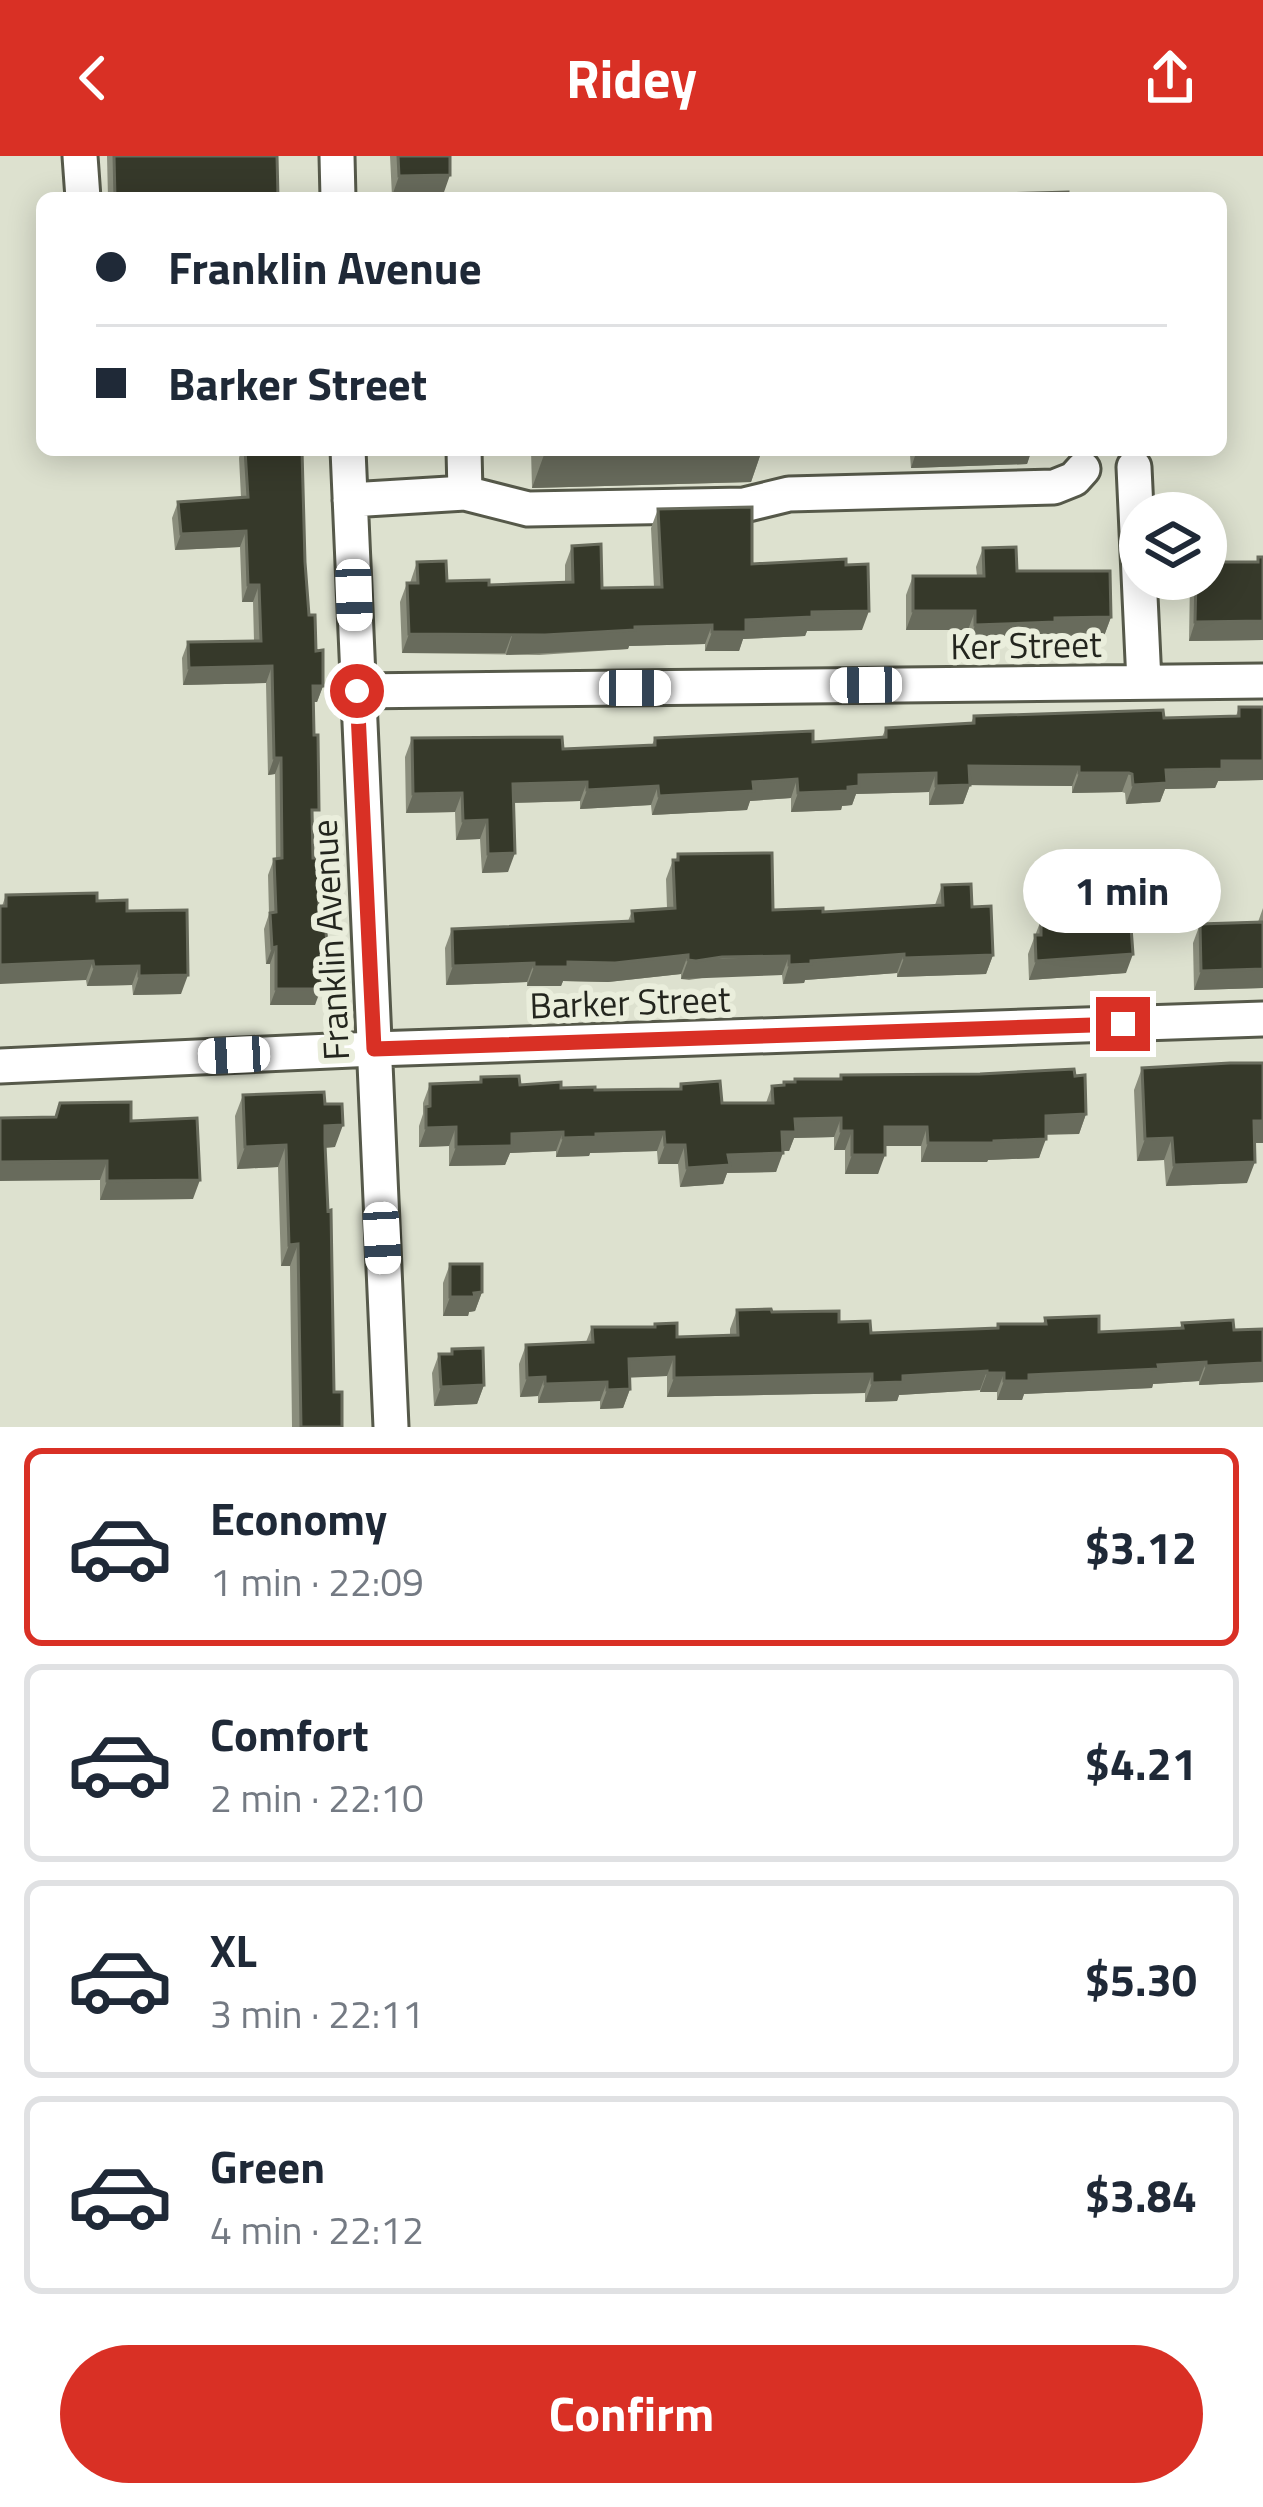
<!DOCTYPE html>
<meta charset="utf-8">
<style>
:root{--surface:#fff;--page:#f2f2f3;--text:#1f2937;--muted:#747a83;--line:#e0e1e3;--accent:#d93025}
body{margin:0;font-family:"Titillium Web",sans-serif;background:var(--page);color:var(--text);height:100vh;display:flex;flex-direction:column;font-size:45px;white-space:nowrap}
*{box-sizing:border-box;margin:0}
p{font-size:39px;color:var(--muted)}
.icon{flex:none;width:66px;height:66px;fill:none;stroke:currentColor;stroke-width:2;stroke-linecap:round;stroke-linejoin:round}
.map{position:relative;height:1271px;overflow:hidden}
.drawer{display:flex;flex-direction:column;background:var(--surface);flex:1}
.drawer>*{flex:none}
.guide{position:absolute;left:36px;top:36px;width:1191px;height:264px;border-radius:18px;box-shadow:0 6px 30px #0003;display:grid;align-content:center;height:264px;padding:0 60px;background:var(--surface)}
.fabs{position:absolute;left:1119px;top:336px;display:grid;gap:24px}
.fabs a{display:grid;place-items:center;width:108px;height:108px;border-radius:50%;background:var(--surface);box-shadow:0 6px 30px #0003;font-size:60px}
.end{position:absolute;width:54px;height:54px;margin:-27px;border:15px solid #d93025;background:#fff;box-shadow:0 0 0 6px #fff}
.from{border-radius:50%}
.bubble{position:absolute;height:84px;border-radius:42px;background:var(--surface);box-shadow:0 6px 30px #0003;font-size:39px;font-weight:700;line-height:84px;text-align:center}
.car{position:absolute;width:36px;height:72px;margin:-36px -18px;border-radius:15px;box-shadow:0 0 9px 3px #0007;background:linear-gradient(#fff 24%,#345 0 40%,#fff 0 76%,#345 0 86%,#fff 0)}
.guide b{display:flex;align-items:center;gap:42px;height:114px;font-size:45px}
.guide b+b{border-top:3px solid var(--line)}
.guide i{width:30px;height:30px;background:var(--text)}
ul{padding:21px 0 0;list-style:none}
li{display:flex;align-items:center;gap:36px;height:198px;margin:0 24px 18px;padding:0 36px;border:6px solid var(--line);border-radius:18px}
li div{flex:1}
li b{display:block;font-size:45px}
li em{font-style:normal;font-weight:700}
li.on{border-color:var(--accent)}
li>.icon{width:108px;height:108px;stroke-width:1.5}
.primary-button{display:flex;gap:24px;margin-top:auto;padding:24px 60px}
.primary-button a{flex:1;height:138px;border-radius:72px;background:var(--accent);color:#fff;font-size:48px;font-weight:700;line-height:138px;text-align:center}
header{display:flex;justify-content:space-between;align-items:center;height:156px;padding:0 60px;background:var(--accent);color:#fff;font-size:54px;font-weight:700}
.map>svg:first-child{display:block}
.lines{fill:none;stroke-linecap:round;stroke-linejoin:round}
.minor-casing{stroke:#56594a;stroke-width:39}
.minor{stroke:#fff;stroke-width:33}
.wall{fill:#8a8d7c}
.shaded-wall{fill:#686b5c}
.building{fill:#36392a;stroke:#686b5c;stroke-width:3}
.route{stroke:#d93025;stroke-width:15}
.labels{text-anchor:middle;stroke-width:12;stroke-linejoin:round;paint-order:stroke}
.street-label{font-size:36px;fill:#23251e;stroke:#eaeedc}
</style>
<header><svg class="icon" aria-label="back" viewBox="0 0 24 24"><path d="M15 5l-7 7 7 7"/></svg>Ridey<svg class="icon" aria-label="share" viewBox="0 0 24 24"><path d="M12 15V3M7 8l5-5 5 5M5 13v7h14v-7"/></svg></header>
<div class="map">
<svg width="1263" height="1271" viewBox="0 0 1263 1271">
<rect width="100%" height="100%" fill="#dde1cf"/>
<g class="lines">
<defs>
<path id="minor" d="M80 0 83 42
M337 0 338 42
M348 294 391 1271
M1134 311 1144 526
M465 337 528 353 744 349 789 338 1054 331 1074 323 1083 313
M350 344 465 337 464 294
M357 535 1263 525
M0 910 374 893 1263 863"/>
</defs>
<use href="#minor" class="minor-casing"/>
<use href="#minor" class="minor"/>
</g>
<path class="wall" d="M107 0H277L278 42H108Z
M390 0H450L443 39 392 40Z
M241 294H302L305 406 309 459 323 530 317 546H313V702L319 753 327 788 322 801 315 849H270V808H266L264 773 269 758 268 719 274 703H276L275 618 268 619 266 527 183 529 182 502 188 486 254 485 253 446H242L240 391 175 394 172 362 178 346 241 341 239 302Z
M531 294H762L751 326 532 332Z
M891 294H1044L1031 296 1027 308 911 312 910 299 891 300Z
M658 353 862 474 807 475 805 480 743 483 739 495H705V488L629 490 628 493 539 499 402 497 400 446 407 427H410L417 406 447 425 489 429 565 426V409L572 390 602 432 654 431 651 372Z
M983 392 1017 415 1111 461 1104 480 1050 481 1048 485 969 488 968 474H906V439L913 420H977L976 411Z
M1258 401H1263V484L1189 485 1190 423H1206L1257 406Z
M1239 551H1263V624L1218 625 1215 632 1165 633 1160 646 1126 648 1125 637 1122 636 1072 637V630L970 629 963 648 929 649V636L856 638 852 649 842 650 841 654 791 656V642L750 645 747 654 652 659 651 649 580 653V645L513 647 508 716 482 717 480 683 456 684 455 656 406 657 405 601 412 582 563 593 652 589 655 582 813 586 882 581 886 572 971 567 974 560 1164 562 1236 560Z
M678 698 773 754 823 756 935 749 942 729 972 751 993 799 986 818 897 821V817L805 824 804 827 783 828 782 819 715 820 689 824 681 823V818L608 826 563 825 561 830H527V826L446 829 445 792 452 773 628 765 632 755 667 752 666 723 673 704H676Z
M6 739 97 745 127 755 181 838 133 839 132 829 87 830 86 824 2 750Z
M1098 747 1126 817 1029 824 1028 798 1041 764 1092 762Z
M1263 752V832L1194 834 1193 787 1200 768 1258 766Z
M1142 912 1247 1027 1166 1030 1164 1004 1137 1005 1134 934Z
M841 919 1075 920 1086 958 1079 978H1046L1039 1002 988 1004 987 1006H921V990H885L878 1018H845V994H834V981L794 982 789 995H782L776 1016 727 1017 723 1028 680 1031 678 1008H658L657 995 590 997 589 1000 556 1001V995L510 997 505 1009 449 1010V990L419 991V970L423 958V947L430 928 479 926 481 921 520 929 595 934 679 933 681 928 722 947H766L772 930 839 923Z
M243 939 325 948 335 991 325 992 334 1236 342 1271H292L290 1110H281L278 1011 237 1013 235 960Z
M60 947 131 965 193 1043 100 1044V1024L55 961Z
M450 1108 482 1136 475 1155 469 1156 468 1160H443V1127Z
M737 1154 772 1156 839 1166 871 1177 996 1172 998 1168H1043L1045 1162 1099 1176 1180 1172 1182 1167 1234 1174 1263 1173V1226L1199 1229V1225L1153 1228 1152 1232 1024 1238 1022 1244H997V1236H980V1234L899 1239 897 1245 865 1246V1237L667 1241V1220L629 1221 630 1233 623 1252 600 1253V1245L538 1247V1240L520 1241 519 1208 526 1189 586 1186 592 1171 677 1181 730 1179V1173Z
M439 1198 484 1229 477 1248 434 1250 432 1217Z"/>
<path class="shaded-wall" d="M450 19 443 39 392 40 399 20Z
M599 294H762L751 326 532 332 545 296Z
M893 294H912L910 299 891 300Z
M917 294H1044L1031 296 1027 308 911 312Z
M246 375 240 391 175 394 181 378Z
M248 429H259L253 446H242Z
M869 455 862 474 807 475 805 480 743 483 739 495H705L712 476 746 464 812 456Z
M913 455H975L968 474H906Z
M1111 461 1104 480 1050 481 1048 485 969 488 975 469 1055 462Z
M1263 465V484L1189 485 1195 466Z
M712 469 705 488 629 490 628 493 506 499 512 480 635 471Z
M409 478H512L505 497H402Z
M272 510 266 527 183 529 189 512Z
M313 530H323L317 546H307Z
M274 602H281L275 618 268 619Z
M1222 605H1263V624L1218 625 1215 632 1165 633 1160 646 1126 648 1133 629 1166 614Z
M969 610 1079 611 1072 630 962 629Z
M936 617 929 636 856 638 852 649 842 650 841 654 791 656 798 637 859 619Z
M1079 617H1129L1122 636 1072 637Z
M797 623 791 642 750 645 747 654 652 659 659 640 753 626Z
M587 626 580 645 506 647 513 628Z
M970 629 963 648 929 649 936 630Z
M658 630 651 649 580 653 587 634Z
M462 637 455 656 406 657 413 638Z
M487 664 480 683 456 684 463 665Z
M515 697 508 716 482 717 488 698Z
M276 791 270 808H266L272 792Z
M904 798 897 817 805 824 804 827 783 828 789 809 811 805Z
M1133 798 1126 817 1029 824 1036 805Z
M688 799 681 818 608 826 563 825 561 830H527L534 811 568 806Z
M993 799 986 818 897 821 904 802Z
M789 800 782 819 681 823 688 804Z
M93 805 86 824 0 828V809Z
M534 807 527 826 446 829 453 810Z
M139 810 132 829 87 830 94 811Z
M1263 813V832L1194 834 1201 815Z
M188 819 181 838 133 839 139 820Z
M276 833H321L315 849H270Z
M1086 958 1079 978 1039 979 1046 960Z
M841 962 834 981 794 982 789 995H775L782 976 795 963Z
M1254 965H1263V987H1246Z
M343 969 335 991 317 992 325 970Z
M456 971 449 990 419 991 426 972Z
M885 971H927L921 990H878Z
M841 975H852L845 994H834Z
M563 976 556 995 510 997 505 1009 449 1010 456 991 512 978Z
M664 976 657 995 590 997 589 1000 556 1001 563 982 596 978Z
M1172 982 1164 1004 1137 1005 1145 983Z
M1046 983 1039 1002 988 1004 987 1006H921L928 987Z
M286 989 278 1011 237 1013 245 991Z
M665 989H685L678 1008H658Z
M783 997 776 1016 727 1017 723 1028 680 1031 687 1012 728 999Z
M852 999H885L878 1018H845Z
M107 1005 100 1024 0 1025V1006Z
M1255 1006 1247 1027 1166 1030 1174 1009Z
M200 1024 193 1043 100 1044 107 1025Z
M298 1088 290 1110H281L289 1089Z
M482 1136 475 1155 469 1156 468 1160H443L450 1141Z
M674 1201 667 1220 622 1222 629 1203Z
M1206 1206 1199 1225 1153 1228 1152 1232 1024 1238 1022 1244H997L1004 1225 1029 1219Z
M1263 1207V1226L1199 1229 1206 1210Z
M987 1215 980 1234 899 1239 897 1245 865 1246 872 1227 903 1220Z
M987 1217H1004L997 1236H980Z
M872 1218 865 1237 667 1241 674 1222Z
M545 1221 538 1240 520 1241 527 1222Z
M607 1226 600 1245 538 1247 545 1228Z
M484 1229 477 1248 434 1250 441 1231Z
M630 1233 623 1252 600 1253 607 1234Z"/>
<path class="building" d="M114 0H277L278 42H115Z
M398 0H450V19L399 20Z
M1068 36V42H873Z
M245 294H302L305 406 309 459H315L316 495 323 494V530H313L314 579H318L319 654H312L313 702H318L319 753H324L327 788H322L321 833H276V791L272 792 270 757 276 756 274 703 282 702 281 602H274L272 510 189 512 188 486 261 485 259 429H248L246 375 181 378 178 346 248 341Z
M752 351V408L846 403V409L868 408 869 455 812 456V461L746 464V476H712V469L635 471V474L545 479 409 478 407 427H418L417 406 446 405 447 425 489 424V429L573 426 572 390 601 388 602 432 662 431 658 353Z
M1016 391 1017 415H1110L1111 461 1055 462V466L975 469V455H913V420H984L983 392Z
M1258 401H1263V465L1195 466 1196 423H1206V406H1258Z
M1239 551H1263V605H1222V613L1166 614 1167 627 1133 629 1132 618 1129 617H1079V611L969 610 970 629 936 630V617L859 619V630L848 631V635L798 637 797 623 753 626 754 635 659 640 658 630 587 634V626L513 628 515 697 488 698 487 664 463 665 462 637 413 638 412 582 562 581 563 593 655 589V582L813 575V586L886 581V572L974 567V560L1163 554 1164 562 1239 560Z
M772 697 773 754 823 752V756L943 749 942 729 971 728 972 751 991 750 993 799 904 802V798L811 805V808L789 809V800L722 801 696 805 688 804V799L615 807 568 806V811H534V807L453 810 452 773 633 765 632 755 675 752 673 704H678V698Z
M97 737V745L127 744V755L187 754 188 819 139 820V810L94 811 93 805 0 809V750H6V739Z
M1129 744 1133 798 1036 805 1035 779H1041V764L1099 761 1098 747Z
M1263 766V813L1201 815 1200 768Z
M1230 907H1263V965H1254L1255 1006 1174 1009 1172 982 1145 983 1142 912Z
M1074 913 1075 920 1085 919 1086 958 1046 960V983L994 985V987H928L927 971H885V999H852V975H841V962L795 963 796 976H782L783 997 728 999 730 1009 687 1012 685 989H665L664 976 596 978V981L563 982V976L512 978V990L456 991V971L426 972V951L430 950V928L481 926V921L519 920 520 929 561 926V932L595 931V934L681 933V928L720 925 722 947H773L772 930 784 929V926H795V923H841V919L980 918Z
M324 936 325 948H342L343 969 325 970V988L328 1055 331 1054 334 1236H342V1271H301L298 1088 289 1089 286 989 245 991 243 939Z
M131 946V965L197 962 200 1024 107 1025V1005L0 1006V962L56 961 60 947Z
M450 1108H482V1136L474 1137 475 1141H450Z
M771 1153 772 1156 839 1155V1166L870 1165 871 1177 998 1172V1168H1046L1045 1162 1099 1160V1176L1183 1172 1182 1167 1233 1164 1234 1174 1263 1173V1207L1206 1210V1206L1158 1209 1159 1213 1029 1219V1225H1004V1217H987V1215L903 1220V1226L872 1227V1218L674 1222V1201L629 1203 630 1233 607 1234V1226L545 1228V1221L527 1222 526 1189 593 1186 592 1171H655V1168L677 1167V1181L738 1179 737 1154Z
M483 1192 484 1229 441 1231 439 1198H452V1193Z"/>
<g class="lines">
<path class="route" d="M357 535 374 893 1123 868"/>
</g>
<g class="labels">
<g class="street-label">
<text transform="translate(1026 489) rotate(-1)" y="13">Ker Street</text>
<text transform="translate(330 784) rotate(-93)" y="13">Franklin Avenue</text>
<text transform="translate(630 846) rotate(-2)" y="13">Barker Street</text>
</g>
</g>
</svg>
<div class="fabs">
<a><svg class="icon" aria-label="layers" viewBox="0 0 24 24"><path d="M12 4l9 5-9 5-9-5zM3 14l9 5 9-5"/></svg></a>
</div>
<i class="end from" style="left:357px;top:535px"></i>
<i class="end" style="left:1123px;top:868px"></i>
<div class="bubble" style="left:1023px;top:693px;width:198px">1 min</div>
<i class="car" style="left:354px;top:439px;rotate:178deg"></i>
<i class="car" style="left:866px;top:529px;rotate:269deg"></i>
<i class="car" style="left:635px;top:532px;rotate:90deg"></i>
<i class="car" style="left:234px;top:899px;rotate:267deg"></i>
<i class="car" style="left:382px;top:1082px;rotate:177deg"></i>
<div class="guide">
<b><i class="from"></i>Franklin Avenue</b>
<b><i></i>Barker Street</b>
</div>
</div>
<section class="drawer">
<ul>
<li class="on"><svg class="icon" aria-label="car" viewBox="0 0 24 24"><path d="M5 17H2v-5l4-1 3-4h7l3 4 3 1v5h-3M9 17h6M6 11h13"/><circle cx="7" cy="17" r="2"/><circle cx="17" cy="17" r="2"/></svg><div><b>Economy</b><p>1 min · 22:09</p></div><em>$3.12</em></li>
<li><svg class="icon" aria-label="car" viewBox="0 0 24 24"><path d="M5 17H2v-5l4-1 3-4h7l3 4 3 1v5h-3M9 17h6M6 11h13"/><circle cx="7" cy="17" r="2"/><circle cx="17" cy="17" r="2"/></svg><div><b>Comfort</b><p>2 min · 22:10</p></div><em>$4.21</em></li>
<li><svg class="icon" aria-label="car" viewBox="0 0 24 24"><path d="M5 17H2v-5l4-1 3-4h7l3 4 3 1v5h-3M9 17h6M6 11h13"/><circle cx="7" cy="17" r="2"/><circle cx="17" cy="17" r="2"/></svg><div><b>XL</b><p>3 min · 22:11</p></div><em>$5.30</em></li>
<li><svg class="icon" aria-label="car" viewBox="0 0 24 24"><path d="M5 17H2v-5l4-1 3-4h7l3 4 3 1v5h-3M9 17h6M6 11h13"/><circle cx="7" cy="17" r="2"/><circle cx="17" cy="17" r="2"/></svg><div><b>Green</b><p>4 min · 22:12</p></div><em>$3.84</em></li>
</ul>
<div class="primary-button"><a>Confirm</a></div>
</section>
